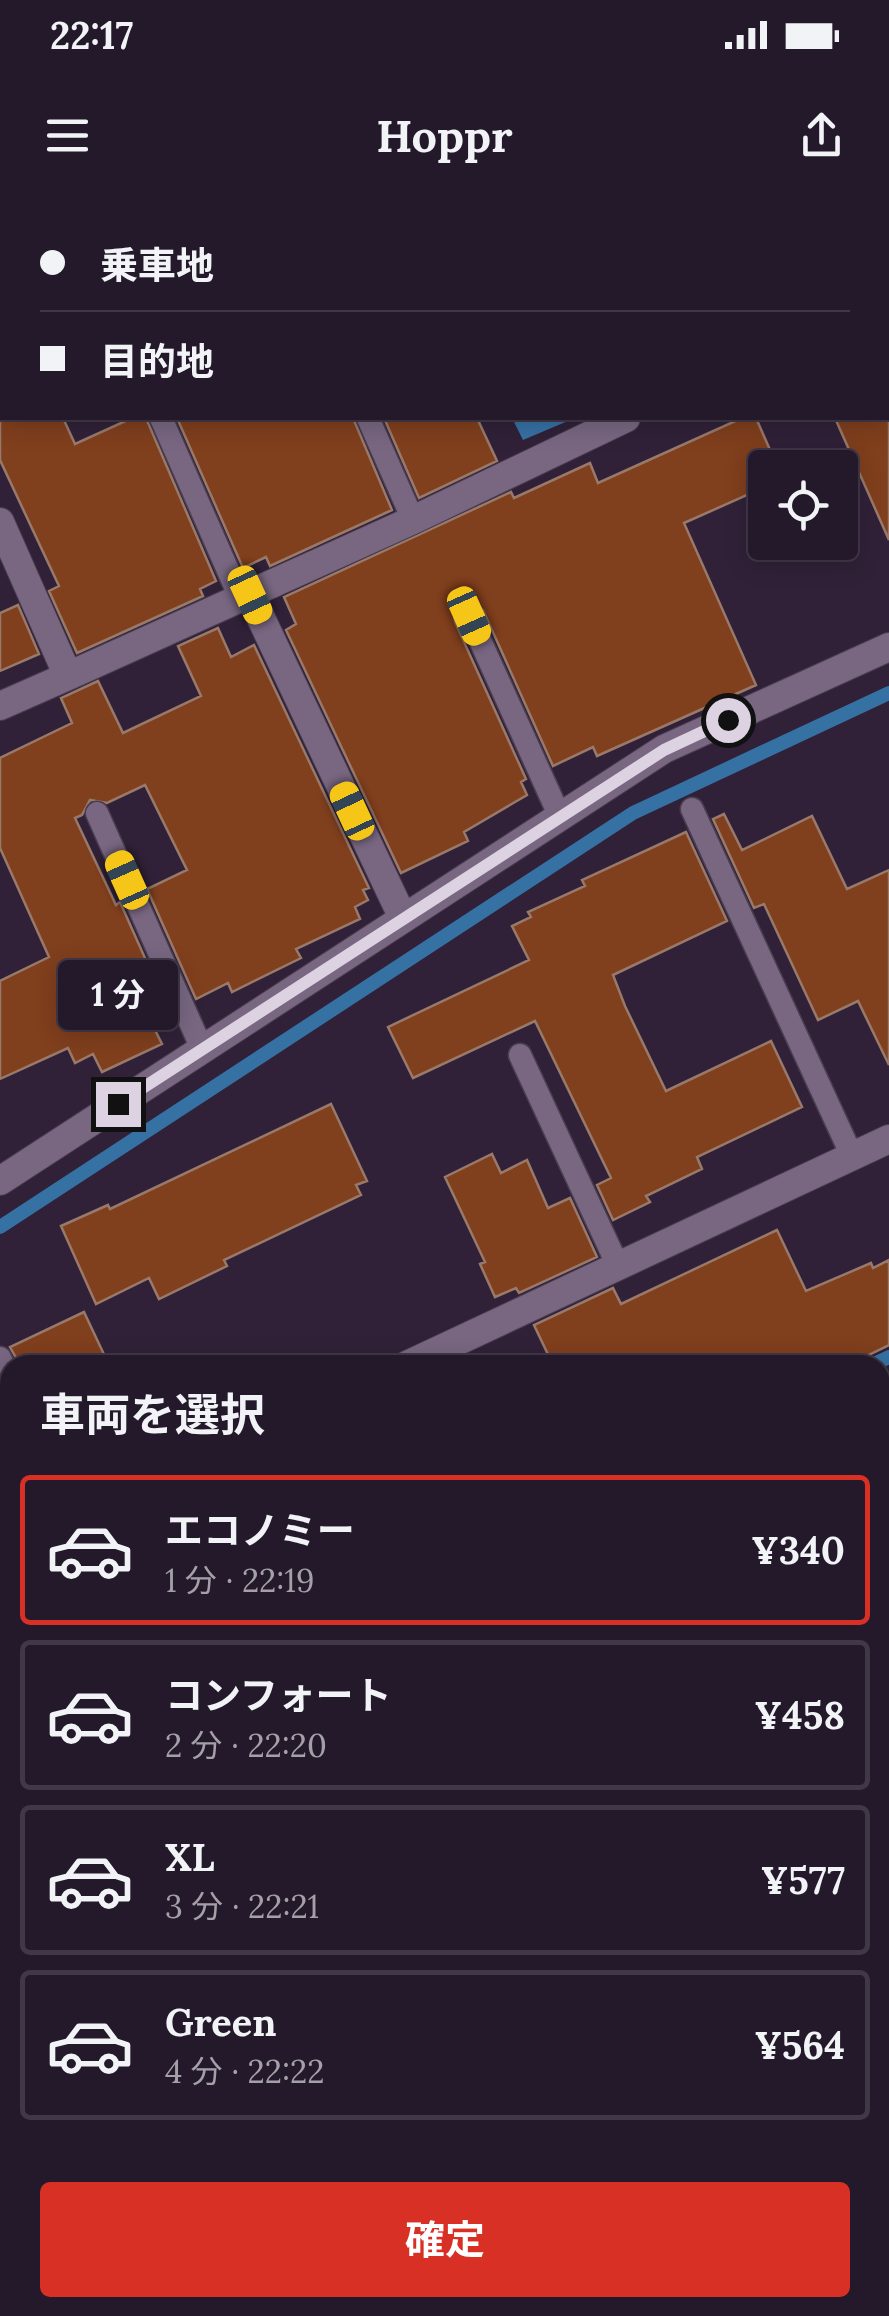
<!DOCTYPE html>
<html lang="ja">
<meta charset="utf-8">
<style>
:root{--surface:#24192a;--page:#302636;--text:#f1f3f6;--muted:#a3a0a8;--line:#413847;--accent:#d93025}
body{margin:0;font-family:Lora,"Noto Sans JP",serif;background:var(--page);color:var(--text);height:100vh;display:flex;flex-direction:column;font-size:38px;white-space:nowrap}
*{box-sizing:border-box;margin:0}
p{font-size:32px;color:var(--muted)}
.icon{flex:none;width:55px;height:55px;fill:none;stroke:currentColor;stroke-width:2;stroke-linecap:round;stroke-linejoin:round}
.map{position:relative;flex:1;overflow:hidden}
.panel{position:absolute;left:0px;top:1155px;width:890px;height:962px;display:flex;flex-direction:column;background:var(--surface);border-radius:30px 30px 0 0;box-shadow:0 5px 25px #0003,0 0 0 2px var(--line)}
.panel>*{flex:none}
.guide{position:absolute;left:0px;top:0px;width:890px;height:220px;box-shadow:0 5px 25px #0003,0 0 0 2px var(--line);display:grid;align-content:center;height:220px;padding:0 40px;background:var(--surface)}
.tools{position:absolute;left:748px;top:250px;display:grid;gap:20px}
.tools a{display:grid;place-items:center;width:110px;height:110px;border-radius:10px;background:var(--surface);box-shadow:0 5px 25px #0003,0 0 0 2px var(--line);font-size:50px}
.end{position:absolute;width:45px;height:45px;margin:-22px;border:12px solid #dcd2e1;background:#111;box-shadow:0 0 0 5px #111}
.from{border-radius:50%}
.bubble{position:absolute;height:70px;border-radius:10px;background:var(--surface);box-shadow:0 5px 25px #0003,0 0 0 2px var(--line);font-size:32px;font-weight:700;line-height:70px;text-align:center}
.car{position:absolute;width:30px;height:60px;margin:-30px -15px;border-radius:12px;box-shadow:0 0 8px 2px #0007;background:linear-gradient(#f5c518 24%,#345 0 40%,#f5c518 0 76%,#345 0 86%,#f5c518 0)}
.guide b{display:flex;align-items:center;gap:35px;height:95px;font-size:38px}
.guide b+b{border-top:2px solid var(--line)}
.guide i{width:25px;height:25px;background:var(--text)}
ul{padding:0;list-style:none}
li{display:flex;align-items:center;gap:30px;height:150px;margin:0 20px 15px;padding:0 20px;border:5px solid var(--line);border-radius:10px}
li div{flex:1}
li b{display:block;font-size:38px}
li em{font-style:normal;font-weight:700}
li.current{border-color:var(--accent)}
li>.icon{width:90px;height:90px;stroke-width:1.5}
h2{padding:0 40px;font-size:45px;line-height:120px}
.action{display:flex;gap:20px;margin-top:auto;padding:20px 40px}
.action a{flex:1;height:115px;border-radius:10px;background:var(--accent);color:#fff;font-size:40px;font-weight:700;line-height:115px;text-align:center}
.status{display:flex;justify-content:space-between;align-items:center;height:70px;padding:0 50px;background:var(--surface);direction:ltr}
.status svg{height:28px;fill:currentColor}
header{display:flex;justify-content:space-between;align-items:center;height:130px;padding:0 40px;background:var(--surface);font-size:45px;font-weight:700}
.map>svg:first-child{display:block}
.water{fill:#3671a4}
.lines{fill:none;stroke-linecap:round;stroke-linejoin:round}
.stream{stroke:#3671a4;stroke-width:14}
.building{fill:#803f1d;stroke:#99796a;stroke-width:2.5}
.service-casing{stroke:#4b3e51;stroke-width:25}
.minor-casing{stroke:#4b3e51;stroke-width:30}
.service{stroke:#796782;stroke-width:22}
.minor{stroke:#796782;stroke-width:28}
.route{stroke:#dcd2e1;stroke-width:12}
</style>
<div class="status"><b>22:17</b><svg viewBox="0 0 49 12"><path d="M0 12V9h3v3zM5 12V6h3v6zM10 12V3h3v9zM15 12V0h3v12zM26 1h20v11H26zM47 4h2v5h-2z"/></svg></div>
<header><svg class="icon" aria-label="menu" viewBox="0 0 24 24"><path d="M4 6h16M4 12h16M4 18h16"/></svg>Hoppr<svg class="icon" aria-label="share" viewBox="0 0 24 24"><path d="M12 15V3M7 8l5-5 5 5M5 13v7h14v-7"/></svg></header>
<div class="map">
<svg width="889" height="2116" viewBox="0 0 889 2116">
<rect width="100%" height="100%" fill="#302138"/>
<path class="water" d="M512 218H575L523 240Z"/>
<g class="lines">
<path class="stream" d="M0 1027 633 613 889 493
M872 1165 889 1157
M0 1565 10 1561
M880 2007 889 2003"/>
</g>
<path class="building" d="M0 218H63L75 244 132 218H146L216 381 200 389 203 396 77 453 49 391 59 386 0 260Z
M177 218H353L392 310 270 366 266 357 243 368Z
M384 218H477L497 261 419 298Z
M742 218H756L778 268H765V287L684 323 756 485 597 556 593 547 553 566 483 410 471 401 462 403 454 414 455 422 526 579 521 582 527 595 464 632 468 641 401 673 286 430 296 424 284 397 511 292 514 298 590 263 598 283Z
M835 218H889V340Z
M18 405 39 454 0 471V413Z
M218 428 231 457 254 445 369 688 363 690 368 700 355 707 360 719 296 749 301 758 232 792 228 783 196 799 147 689 187 670 145 585 107 603 90 600 82 615 75 618 116 705 120 702 169 812 151 822 162 844 102 872 93 854 75 863 68 848 0 879V781L49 757 0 648V558L72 523 61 498 98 481 123 533 201 496 178 446Z
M724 614 742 650 812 616 847 689 889 670V865L858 801 818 820 764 704 754 708 713 619Z
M686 632 727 721 613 775 625 806 666 891 771 841 802 907 697 957 702 969 646 996 650 1002 613 1020 597 985 611 978 535 821 413 878 388 827 529 760 512 726 531 717 528 712 585 686 582 680Z
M331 904 367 981 356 985 361 995 224 1060 227 1066 159 1099 149 1078 96 1104 61 1026 108 1005 110 1009Z
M492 954 501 973 527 960 548 1008 570 998 597 1057 519 1093 516 1088 495 1097 480 1064 485 1062 445 977Z
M777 1030 806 1091 871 1063 873 1068 889 1060V1145L848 1165H553L534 1125 613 1088 621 1104Z
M84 1112 109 1165H20L10 1147Z"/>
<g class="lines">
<defs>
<path id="service" d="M675 0 676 2
M161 218 241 400
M368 218 413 320
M469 416 560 617
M692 609 852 956
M97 613 202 849
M520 855 618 1066
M0 1158 10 1180"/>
<path id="minor" d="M888 92 889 91
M0 322 68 476 413 320 626 218
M250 395 403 718
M0 506 68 476
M0 981 664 549 889 447
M407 1165 889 939
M0 1355 10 1351
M880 1587 889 1582
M0 1992 10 1987"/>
</defs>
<use href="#service" class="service-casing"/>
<use href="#minor" class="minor-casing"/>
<use href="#service" class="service"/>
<use href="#minor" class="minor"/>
</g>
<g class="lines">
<path class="route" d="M118 904 664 550 728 520"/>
</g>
</svg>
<div class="tools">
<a><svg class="icon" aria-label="locate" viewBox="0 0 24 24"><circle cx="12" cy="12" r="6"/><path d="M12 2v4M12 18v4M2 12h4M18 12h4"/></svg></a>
</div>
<i class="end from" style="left:728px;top:520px"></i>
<i class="end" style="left:118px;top:904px"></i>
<div class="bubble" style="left:58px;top:760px;width:120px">1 分</div>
<i class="car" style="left:250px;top:395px;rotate:155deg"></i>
<i class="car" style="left:469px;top:416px;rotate:156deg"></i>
<i class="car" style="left:352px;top:611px;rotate:335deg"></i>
<i class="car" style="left:127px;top:680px;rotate:336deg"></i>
<div class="guide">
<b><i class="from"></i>乗車地</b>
<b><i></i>目的地</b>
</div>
<section class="panel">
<h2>車両を選択</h2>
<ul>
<li class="current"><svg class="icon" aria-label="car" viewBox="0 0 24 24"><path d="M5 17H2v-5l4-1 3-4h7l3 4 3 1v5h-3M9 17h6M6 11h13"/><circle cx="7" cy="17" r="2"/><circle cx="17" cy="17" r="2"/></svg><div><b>エコノミー</b><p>1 分 · 22:19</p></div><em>¥340</em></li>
<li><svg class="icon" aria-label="car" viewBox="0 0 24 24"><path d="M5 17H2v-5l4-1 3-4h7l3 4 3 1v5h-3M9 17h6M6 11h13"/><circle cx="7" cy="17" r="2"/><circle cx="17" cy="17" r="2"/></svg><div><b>コンフォート</b><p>2 分 · 22:20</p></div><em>¥458</em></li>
<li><svg class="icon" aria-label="car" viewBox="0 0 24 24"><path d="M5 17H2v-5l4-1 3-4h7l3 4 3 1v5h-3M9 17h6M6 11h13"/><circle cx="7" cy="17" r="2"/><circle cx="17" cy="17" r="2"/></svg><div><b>XL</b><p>3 分 · 22:21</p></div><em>¥577</em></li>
<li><svg class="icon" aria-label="car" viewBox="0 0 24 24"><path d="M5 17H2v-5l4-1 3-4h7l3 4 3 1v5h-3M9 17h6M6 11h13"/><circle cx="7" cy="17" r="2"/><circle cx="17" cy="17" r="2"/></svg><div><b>Green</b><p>4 分 · 22:22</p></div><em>¥564</em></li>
</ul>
<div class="action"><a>確定</a></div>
</section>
</div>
